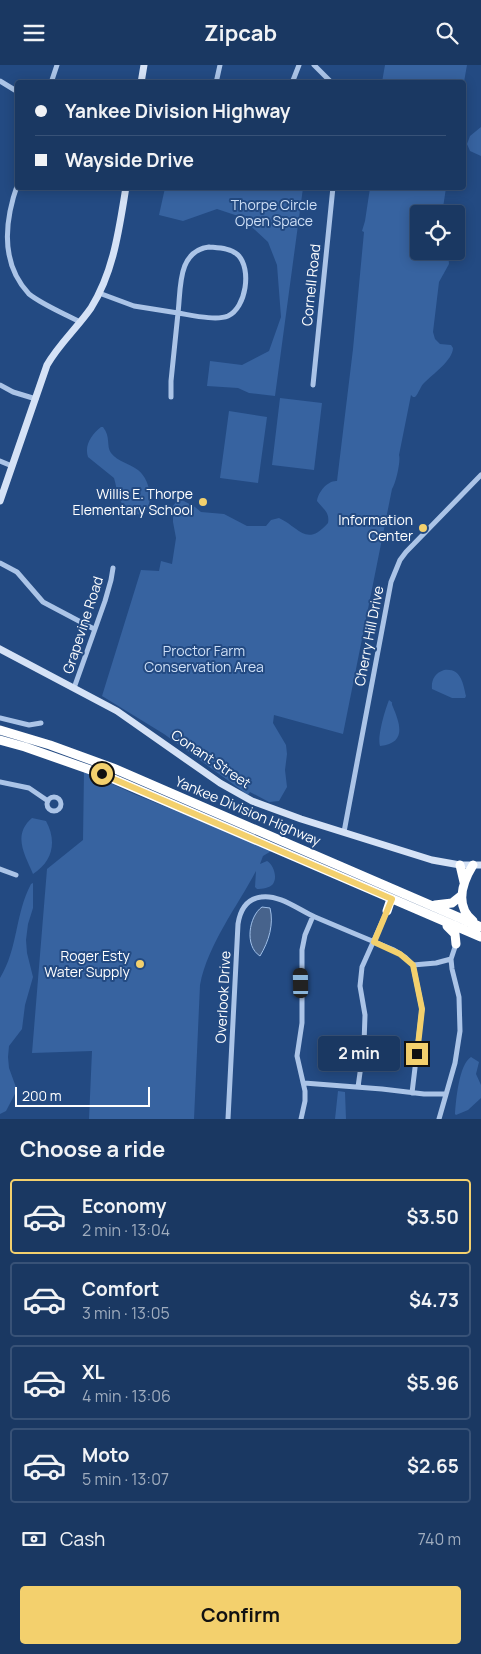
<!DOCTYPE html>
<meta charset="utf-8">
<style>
:root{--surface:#1a3862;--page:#233f68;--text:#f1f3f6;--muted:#9facbe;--line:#385277;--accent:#f3d06d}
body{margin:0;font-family:Manrope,sans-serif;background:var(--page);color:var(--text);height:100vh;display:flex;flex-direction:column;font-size:19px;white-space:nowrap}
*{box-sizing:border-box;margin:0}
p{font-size:16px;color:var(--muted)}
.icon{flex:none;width:28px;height:28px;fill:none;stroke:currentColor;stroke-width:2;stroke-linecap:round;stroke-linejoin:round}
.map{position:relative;height:1054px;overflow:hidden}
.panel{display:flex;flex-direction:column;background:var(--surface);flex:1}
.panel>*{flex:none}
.banner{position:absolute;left:15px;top:15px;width:451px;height:110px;border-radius:5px;box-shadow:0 2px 12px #0003,0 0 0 1px var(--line);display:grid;align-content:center;height:110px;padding:0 20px;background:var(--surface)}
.fabs{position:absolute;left:410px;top:140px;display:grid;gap:10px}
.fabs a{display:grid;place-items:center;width:55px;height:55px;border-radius:5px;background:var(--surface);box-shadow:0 2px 12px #0003,0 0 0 1px var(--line);font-size:25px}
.scale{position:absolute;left:15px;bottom:12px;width:135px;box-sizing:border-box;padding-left:5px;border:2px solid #fff;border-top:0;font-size:14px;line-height:18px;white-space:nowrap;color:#fff;-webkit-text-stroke:4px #234a82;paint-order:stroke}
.end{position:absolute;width:22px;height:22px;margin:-11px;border:6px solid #f3d06d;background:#111;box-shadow:0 0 0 2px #111}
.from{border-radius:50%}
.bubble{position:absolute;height:35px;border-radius:5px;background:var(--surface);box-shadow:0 2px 12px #0003,0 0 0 1px var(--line);font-size:16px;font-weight:700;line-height:35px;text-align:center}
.car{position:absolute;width:15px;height:30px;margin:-15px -8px;border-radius:6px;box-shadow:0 0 4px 1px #0007;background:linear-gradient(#222 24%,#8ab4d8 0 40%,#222 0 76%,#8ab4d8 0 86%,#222 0)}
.banner b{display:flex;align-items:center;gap:18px;height:48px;font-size:19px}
.banner b+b{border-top:1px solid var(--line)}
.banner i{width:12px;height:12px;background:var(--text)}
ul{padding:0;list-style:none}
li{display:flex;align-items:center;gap:15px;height:75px;margin:0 10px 8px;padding:0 10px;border:2px solid var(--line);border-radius:5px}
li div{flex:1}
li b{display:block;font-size:19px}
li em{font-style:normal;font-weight:700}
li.active{border-color:var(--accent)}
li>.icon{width:45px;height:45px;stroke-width:1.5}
h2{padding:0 20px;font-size:22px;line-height:60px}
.pay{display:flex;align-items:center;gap:12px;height:55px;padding:0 20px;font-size:19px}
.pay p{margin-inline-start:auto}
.button{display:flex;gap:10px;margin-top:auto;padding:10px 20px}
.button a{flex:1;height:58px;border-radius:5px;background:var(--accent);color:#111;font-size:20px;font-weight:700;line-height:58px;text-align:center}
header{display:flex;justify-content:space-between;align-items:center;height:65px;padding:0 20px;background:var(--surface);font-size:22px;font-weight:700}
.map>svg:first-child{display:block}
.green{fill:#3763a0}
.water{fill:#47638c;stroke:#9fbfe8}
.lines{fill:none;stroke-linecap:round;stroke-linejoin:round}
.minor{stroke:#abc4e7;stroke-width:5}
.secondary{stroke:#d5e2f6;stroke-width:7}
.motorway{stroke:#fff;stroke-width:9}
.route{stroke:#f3d06d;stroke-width:6}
.poi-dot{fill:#f3d06d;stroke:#234a82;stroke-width:2}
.labels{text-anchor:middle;stroke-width:4;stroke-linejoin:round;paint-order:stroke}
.park-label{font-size:14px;fill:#cedff6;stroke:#234a82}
.street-label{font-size:14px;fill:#fff;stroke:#234a82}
.poi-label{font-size:14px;fill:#fff;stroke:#234a82;text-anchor:end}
</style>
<header><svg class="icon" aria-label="menu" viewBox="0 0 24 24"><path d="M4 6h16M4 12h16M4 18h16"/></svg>Zipcab<svg class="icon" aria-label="search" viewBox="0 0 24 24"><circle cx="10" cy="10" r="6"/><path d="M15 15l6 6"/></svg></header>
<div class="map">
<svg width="481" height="1054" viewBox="0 0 481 1054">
<rect width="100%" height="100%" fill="#234a82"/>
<path class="green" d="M385 0H467L464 17H382Z
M481 62V91L470 86 467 79 470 71Z
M165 123H303L275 331 249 328 238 323 207 321 210 296 242 300 269 286 281 252 277 200 268 177 241 152 217 144 183 156 159 150Z
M370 123H446L442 149H419V186H448L449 199 439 217 433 267 435 274 440 279 451 280 453 283C453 295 432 310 424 318 420 322 419 328 415 332H413L411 330 399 390C401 395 396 418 392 424L343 669 274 650 273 658 286 680 287 689 285 705 287 722 279 736 269 737 250 727 248 730 164 669 102 631 141 505 159 506 161 496 172 499 176 473 173 457V441L177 436 182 435 195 442 201 447 224 449 247 461H266L271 455 279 453C299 462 306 483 328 458 330 447 323 444 317 436 318 427 328 415 337 416L353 284 364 167 362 166 365 156Z
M280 333 322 338 314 405 272 400Z
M229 346 267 352 258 418 220 413Z
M101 362H103C111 372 106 381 111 388 118 397 129 398 138 405 150 414 156 441 141 450 118 445 119 431 114 413L88 392C84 380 92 369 101 362Z
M444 605C461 603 463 618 466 631L465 633H452L432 624C431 615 435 608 444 605Z
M389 635C395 640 390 635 393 642 400 659 407 678 380 681 377 672 385 645 389 635Z
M84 706 134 729 273 785 263 791 260 799 267 796C273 799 278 812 273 819 270 823 262 824 257 824L255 822 256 806C237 842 208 879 200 920L194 1054H89L92 986 32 988 47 804 83 775Z
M32 753 46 756C57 776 53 796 33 809 25 790 12 770 32 753Z
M33 818V843L28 859 26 875 27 888 33 912 25 940 22 964 9 981 8 992 9 1003 17 1025 6 1046 0 1049V913C18 884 15 849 31 819Z
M471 992 479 997 476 1009 481 1020V1033L468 1045 456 1050 455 1049C456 1035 459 999 471 992Z
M338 1026 345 1027 346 1054H335Z"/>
<path class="water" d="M262 842 270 843C274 859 269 876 260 891 244 881 249 851 262 842Z"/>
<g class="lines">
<path class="minor" d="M314 0 332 18
M0 16 18 27
M51 18 57 0
M216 18 220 0
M292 18 299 0
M18 118C4 157 0 198 29 229 43 240 63 248 80 257
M209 182C219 183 230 183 238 190 252 204 246 243 228 251 216 256 191 250 178 248 181 224 177 186 209 182Z
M99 228 134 241 178 248 171 316V332
M0 320 13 327 36 334
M313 320 333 122
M0 396 12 401
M0 498 17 507 43 537 94 564
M74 623 105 536 111 515 113 503
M0 653 29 660 41 658
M0 717 29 723 48 736
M47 739a7 7 0 1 1 14 0a7 7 0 1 1-14 0Z
M344 767 391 517 400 495 406 487 481 410
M0 804 16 810
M304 1018 382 1024 424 1029H446
M358 1022 364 979 365 950 360 921 362 902 387 846
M412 1028 422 944 413 900
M228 1054 238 859C240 846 246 834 261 832 279 829 299 845 315 852 341 863 367 874 394 885L405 892 413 900 436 898 451 894
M301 1054 305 1036V1026L297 991 302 958V885L305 870 313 851
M439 1054 455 998 460 966 459 932 452 904 451 894 456 879"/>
<path class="secondary" d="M141 18 144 0
M0 436 47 300C59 279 77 263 91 243 114 206 119 164 126 122
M0 584 117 646 220 718 252 736 301 754 432 795 460 800H481"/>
<path class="motorway" d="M0 665 50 680 113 703 481 862
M0 675 25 682 102 709 481 872
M460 800 464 817
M435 840 452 838 462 830
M387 846 391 834
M473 856C455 841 462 818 473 800
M447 861 455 869 456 879"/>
</g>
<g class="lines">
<path class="route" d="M102 709 392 834 374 877 400 889 413 900 422 944 417 989"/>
</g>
<g class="poi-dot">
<circle cx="203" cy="437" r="5"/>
<circle cx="423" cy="463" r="5"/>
<circle cx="140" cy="899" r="5"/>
</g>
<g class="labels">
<g class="park-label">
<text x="274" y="145">Thorpe Circle<tspan x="274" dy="16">Open Space</tspan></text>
<text x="204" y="591">Proctor Farm<tspan x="204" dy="16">Conservation Area</tspan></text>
</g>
<g class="street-label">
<text transform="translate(311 220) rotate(-84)" y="5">Cornell Road</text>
<text transform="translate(83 560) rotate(-72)" y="5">Grapevine Road</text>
<text transform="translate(369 571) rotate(-79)" y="5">Cherry Hill Drive</text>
<text transform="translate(211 694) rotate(34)" y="5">Conant Street</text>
<text transform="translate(248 746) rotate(23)" y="5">Yankee Division Highway</text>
<text transform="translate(223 932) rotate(-87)" y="5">Overlook Drive</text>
</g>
<g class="poi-label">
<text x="193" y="434">Willis E. Thorpe<tspan x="193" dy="16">Elementary School</tspan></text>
<text x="413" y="460">Information<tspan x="413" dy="16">Center</tspan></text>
<text x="130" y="896">Roger Esty<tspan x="130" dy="16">Water Supply</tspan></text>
</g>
</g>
</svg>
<div class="fabs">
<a><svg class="icon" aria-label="locate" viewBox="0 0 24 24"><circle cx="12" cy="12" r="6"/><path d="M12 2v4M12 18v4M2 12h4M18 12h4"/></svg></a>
</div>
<div class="scale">200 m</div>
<i class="end from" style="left:102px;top:709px"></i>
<i class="end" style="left:417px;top:989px"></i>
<div class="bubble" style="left:318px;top:971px;width:82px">2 min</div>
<i class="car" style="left:301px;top:918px;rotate:359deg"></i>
<div class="banner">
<b><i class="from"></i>Yankee Division Highway</b>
<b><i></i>Wayside Drive</b>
</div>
</div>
<section class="panel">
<h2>Choose a ride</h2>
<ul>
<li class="active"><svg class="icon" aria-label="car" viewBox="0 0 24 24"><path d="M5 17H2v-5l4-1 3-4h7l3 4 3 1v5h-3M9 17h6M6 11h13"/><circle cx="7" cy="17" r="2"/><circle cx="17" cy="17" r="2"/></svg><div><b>Economy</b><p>2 min · 13:04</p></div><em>$3.50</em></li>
<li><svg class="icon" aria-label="car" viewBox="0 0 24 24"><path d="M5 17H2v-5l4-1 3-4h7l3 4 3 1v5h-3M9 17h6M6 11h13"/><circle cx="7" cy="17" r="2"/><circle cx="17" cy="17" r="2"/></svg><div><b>Comfort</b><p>3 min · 13:05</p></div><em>$4.73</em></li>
<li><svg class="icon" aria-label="car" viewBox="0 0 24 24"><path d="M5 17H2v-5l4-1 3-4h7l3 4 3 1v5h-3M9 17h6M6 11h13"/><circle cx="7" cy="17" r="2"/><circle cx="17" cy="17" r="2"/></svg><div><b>XL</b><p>4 min · 13:06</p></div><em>$5.96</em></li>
<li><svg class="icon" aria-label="car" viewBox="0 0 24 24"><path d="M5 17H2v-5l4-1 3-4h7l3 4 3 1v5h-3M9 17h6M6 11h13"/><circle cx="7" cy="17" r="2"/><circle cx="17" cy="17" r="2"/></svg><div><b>Moto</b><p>5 min · 13:07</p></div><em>$2.65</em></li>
</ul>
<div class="pay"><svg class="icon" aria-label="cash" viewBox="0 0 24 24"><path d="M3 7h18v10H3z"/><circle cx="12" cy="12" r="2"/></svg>Cash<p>740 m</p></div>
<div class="button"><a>Confirm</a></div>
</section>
